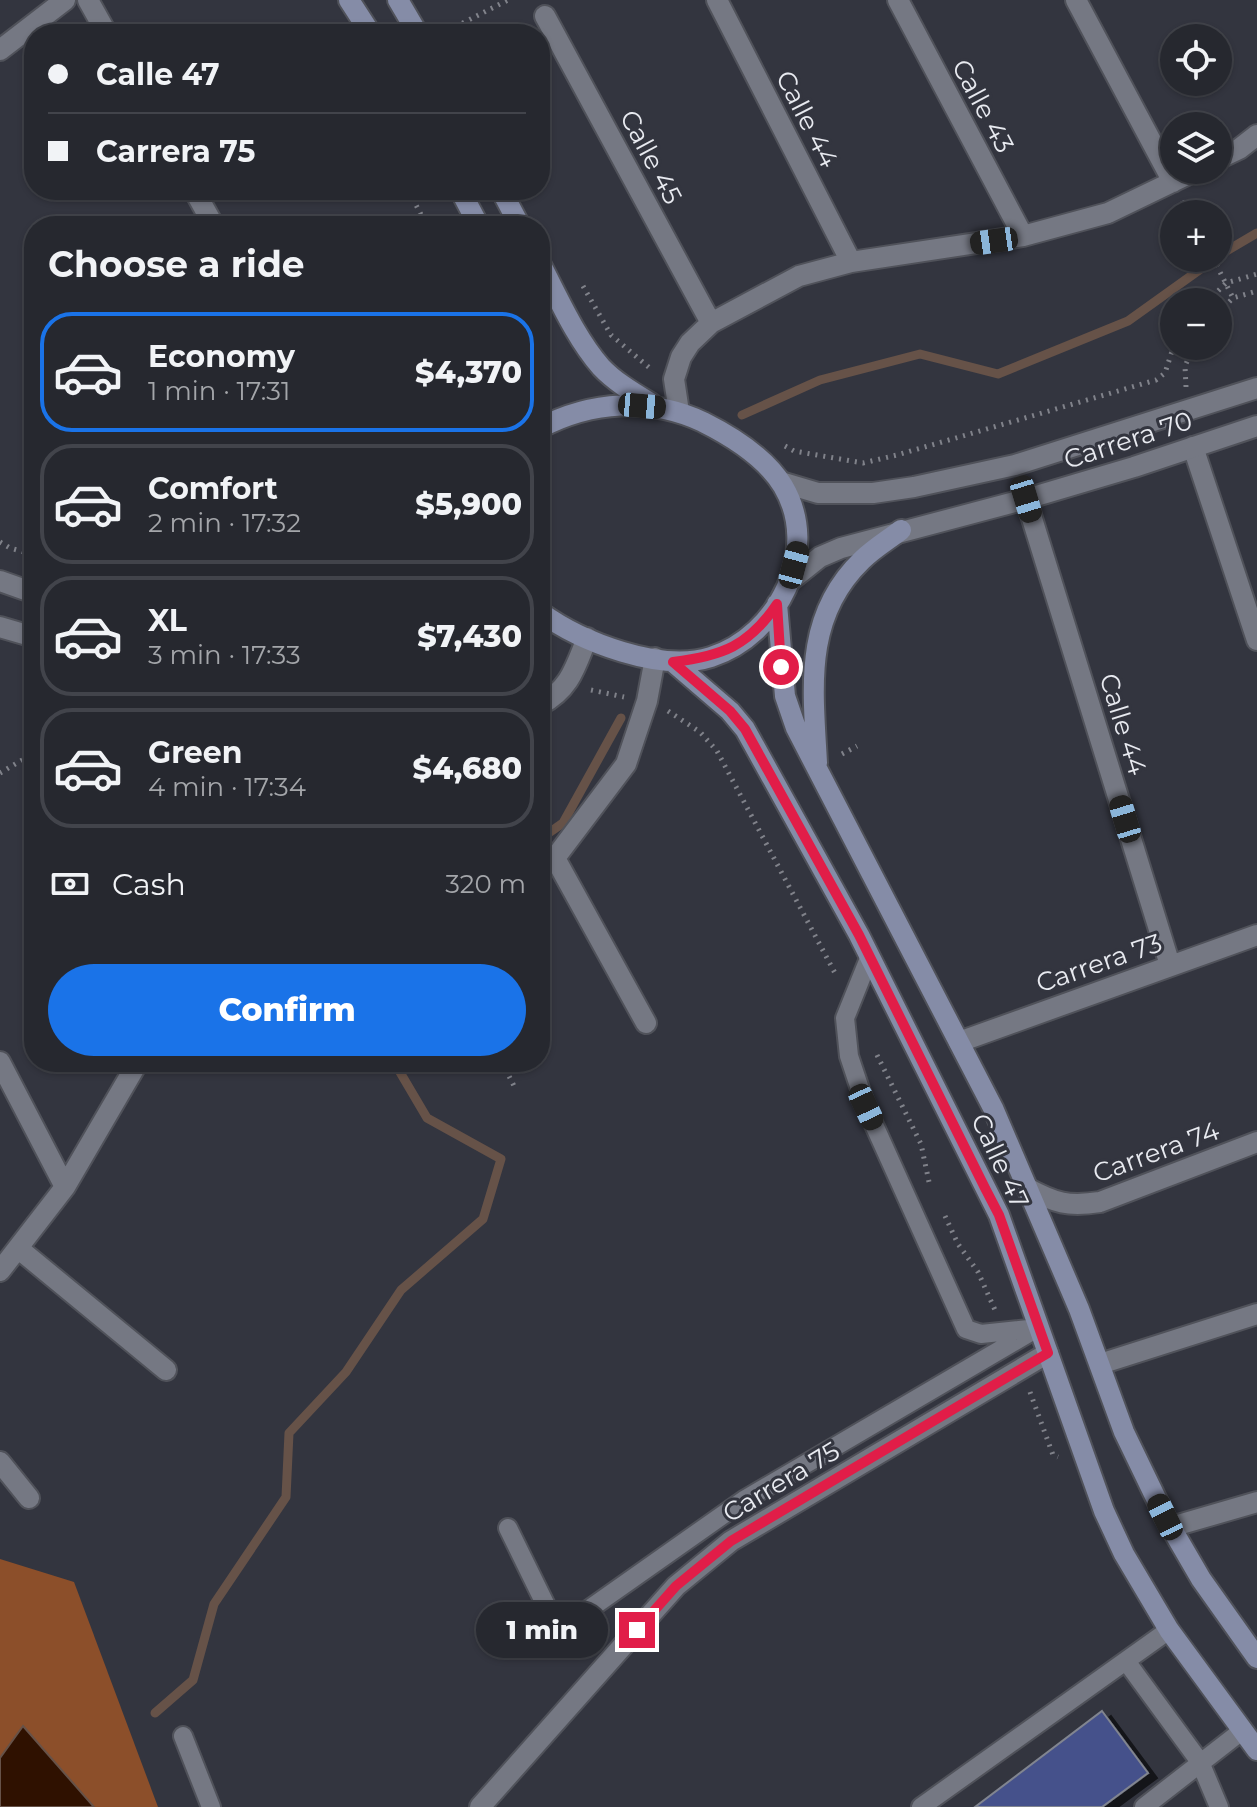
<!DOCTYPE html>
<meta charset="utf-8">
<style>
:root{--surface:#26282f;--page:#32343b;--text:#f1f3f6;--muted:#a4a6aa;--line:#42444b;--accent:#1a73e8}
body{margin:0;font-family:Montserrat,sans-serif;background:var(--page);color:var(--text);height:100vh;display:flex;flex-direction:column;font-size:30px;white-space:nowrap}
*{box-sizing:border-box;margin:0}
p{font-size:26px;color:var(--muted)}
.icon{flex:none;width:44px;height:44px;fill:none;stroke:currentColor;stroke-width:2;stroke-linecap:round;stroke-linejoin:round}
.map{position:relative;flex:1;overflow:hidden}
.panel{position:absolute;left:24px;top:216px;width:526px;height:856px;display:flex;flex-direction:column;background:var(--surface);border-radius:32px;box-shadow:0 2px 6px #0004,0 0 0 2px var(--line)}
.panel>*{flex:none}
.guide{position:absolute;left:24px;top:24px;width:526px;height:176px;border-radius:32px;box-shadow:0 2px 6px #0004,0 0 0 2px var(--line);display:grid;align-content:center;height:176px;padding:0 24px;background:var(--surface)}
.controls{position:absolute;left:1160px;top:24px;display:grid;gap:16px}
.controls a{display:grid;place-items:center;width:72px;height:72px;border-radius:50%;background:var(--surface);box-shadow:0 2px 6px #0004,0 0 0 2px var(--line);font-size:40px}
.end{position:absolute;width:36px;height:36px;margin:-18px;border:10px solid #e11d48;background:#fff;box-shadow:0 0 0 4px #fff}
.from{border-radius:50%}
.bubble{position:absolute;height:56px;border-radius:28px;background:var(--surface);box-shadow:0 2px 6px #0004,0 0 0 2px var(--line);font-size:26px;font-weight:800;line-height:56px;text-align:center}
.car{position:absolute;width:24px;height:48px;margin:-24px -12px;border-radius:10px;box-shadow:0 0 6px 2px #0007;background:linear-gradient(#222 24%,#8ab4d8 0 40%,#222 0 76%,#8ab4d8 0 86%,#222 0)}
.guide b{display:flex;align-items:center;gap:28px;height:76px;font-size:30px}
.guide b+b{border-top:2px solid var(--line)}
.guide i{width:20px;height:20px;background:var(--text)}
ul{padding:0;list-style:none}
li{display:flex;align-items:center;gap:24px;height:120px;margin:0 16px 12px;padding:0 8px;border:4px solid var(--line);border-radius:32px}
li div{flex:1}
li b{display:block;font-size:30px}
li em{font-style:normal;font-weight:800}
li.current{border-color:var(--accent)}
li>.icon{width:72px;height:72px;stroke-width:1.5}
h2{padding:0 24px;font-size:36px;line-height:96px}
.pay{display:flex;align-items:center;gap:20px;height:88px;padding:0 24px;font-size:30px}
.pay p{margin-inline-start:auto}
.action{display:flex;gap:16px;margin-top:auto;padding:16px 24px}
.action a{flex:1;height:92px;border-radius:48px;background:var(--accent);color:#fff;font-size:32px;font-weight:800;line-height:92px;text-align:center}
.map>svg:first-child{display:block}
.forest{fill:#8c4f2a}
.water{fill:#2f1100;stroke:#665248;stroke-width:2}
.lines{fill:none;stroke-linecap:round;stroke-linejoin:round}
.stream{stroke:#665248;stroke-width:9}
.building{fill:#45518b;stroke:#818590;stroke-width:2;filter:url(#shadow)}
.service-casing{stroke:#50525a;stroke-width:22}
.pedestrian-casing{stroke:#50525a;stroke-width:24}
.minor-casing{stroke:#50525a;stroke-width:24}
.tertiary-casing{stroke:#50525a;stroke-width:24}
.secondary-casing{stroke:#50525a;stroke-width:24}
.path{stroke:#80828a;stroke-width:5;stroke-dasharray:2 6;stroke-linecap:butt}
.service{stroke:#757883;stroke-width:18}
.pedestrian{stroke:#757883;stroke-width:20}
.minor{stroke:#757883;stroke-width:20}
.tertiary{stroke:#757883;stroke-width:20}
.secondary{stroke:#858ca7;stroke-width:20}
.route{stroke:#e11d48;stroke-width:10}
.labels{text-anchor:middle;stroke-width:6;stroke-linejoin:round;paint-order:stroke}
.street-label{font-size:26px;fill:#e8eaf0;stroke:#33353f}
</style>
<div class="map">
<svg width="1257" height="1807" viewBox="0 0 1257 1807">
<defs>
<filter id="shadow"><feDropShadow dx="9" dy="5" stdDeviation="0" flood-color="#0009"/></filter>
</defs>
<rect width="100%" height="100%" fill="#33353f"/>
<path class="forest" d="M0 1559 74 1582 158 1807H0Z"/>
<path class="water" d="M23 1726 94 1807H0V1758Z"/>
<g class="lines">
<path class="stream" d="M1218 256 1257 233
M742 415 820 380 920 354 998 374 1128 321 1216 258
M540 839 563 823 621 718
M155 1713 193 1680 214 1604 286 1497 289 1433 346 1372 401 1290 483 1219 501 1159 427 1118 394 1062"/>
</g>
<path class="building" d="M1102 1711 1148 1773 1102 1807H975Z"/>
<g class="lines">
<defs>
<path id="service" d="M870 956 845 1018 849 1056 866 1107 966 1329 981 1334 1029 1329
M508 1528 554 1622 568 1624 744 1500 1039 1327
M1126 1661 1200 1762 1219 1807
M183 1736 211 1807
M921 1807 1169 1630
M1144 1807 1243 1730"/>
<path id="pedestrian" d="M0 50 65 0"/>
<path id="minor" d="M88 0 107 34
M717 0 851 262
M898 0 1023 236
M1076 0 1173 182
M545 16 711 323
M1218 159 1239 149 1257 135
M194 190 214 226
M679 412 674 379 681 357 690 343 711 323 799 276 851 262 1023 236 1108 213 1197 170
M1193 447 1257 640
M1026 499 1170 965
M540 705C570 689 575 668 587 638
M646 1023 555 858 626 764 647 701 655 658
M959 1042 1257 935
M0 1062 65 1187
M1027 1188C1055 1203 1068 1207 1100 1202L1257 1142
M19 1249 166 1370
M0 1271 65 1187 138 1062
M1100 1364 1257 1314
M0 1462 29 1498
M1171 1527 1257 1502
M480 1807 676 1586 731 1541 1048 1353"/>
<path id="tertiary" d="M781 482 818 493H873L914 487 1015 465 1257 388
M0 581 34 593
M790 581 820 557 841 548 1026 499 1134 467 1257 426
M0 627 34 637"/>
<path id="secondary" d="M349 0 371 34
M398 0 418 34
M460 190 479 226
M501 190 520 226
M540 263C558 297 575 337 601 367 615 382 634 393 652 404
M540 428C591 401 650 397 703 422 731 436 766 458 783 486 821 550 779 635 711 657 661 673 581 642 540 612
M777 604 785 696 796 728 993 1108 1079 1309 1124 1432 1165 1517 1201 1579 1257 1658
M673 662 730 711 745 729 859 935 999 1215 1104 1511 1124 1554 1169 1630 1257 1750
M817 763C813 688 803 617 862 560 873 549 888 540 901 530"/>
</defs>
<use href="#service" class="service-casing"/>
<use href="#pedestrian" class="pedestrian-casing"/>
<use href="#minor" class="minor-casing"/>
<use href="#tertiary" class="tertiary-casing"/>
<use href="#secondary" class="secondary-casing"/>
<path class="path" d="M441 34 508 0
M413 190 416 205 427 226
M1182 201 1189 214
M1213 258 1233 298
M583 286 611 335 652 370
M1207 302 1226 283 1257 274
M1218 313 1233 298 1257 291
M1186 387 1185 366 1194 346
M785 446 794 451 863 463 897 455 1156 380 1165 373 1174 345
M0 542 10 548 34 555
M591 690 624 697
M668 711 700 732 717 751 836 975
M540 736 548 728
M842 754 857 746
M0 773 34 753
M877 1055 921 1144 929 1182
M502 1062 515 1088
M945 1216 958 1244 978 1272 995 1310
M1030 1392 1053 1455 1058 1457"/>
<use href="#service" class="service"/>
<use href="#pedestrian" class="pedestrian"/>
<use href="#minor" class="minor"/>
<use href="#tertiary" class="tertiary"/>
<use href="#secondary" class="secondary"/>
</g>
<g class="lines">
<path class="route" d="M637 1630 676 1586 731 1541 1048 1353 999 1215 985 1188 859 935 745 729 730 711 673 662C722 656 749 646 777 604L781 667"/>
</g>
<g class="labels">
<g class="street-label">
<text transform="translate(983 106) rotate(62)" y="9">Calle 43</text>
<text transform="translate(807 119) rotate(63)" y="9">Calle 44</text>
<text transform="translate(651 157) rotate(62)" y="9">Calle 45</text>
<text transform="translate(1128 440) rotate(-18)" y="9">Carrera 70</text>
<text transform="translate(1123 724) rotate(73)" y="9">Calle 44</text>
<text transform="translate(1099 963) rotate(-19)" y="9">Carrera 73</text>
<text transform="translate(1156 1152) rotate(-20)" y="9">Carrera 74</text>
<text transform="translate(1000 1161) rotate(65)" y="9">Calle 47</text>
<text transform="translate(781 1482) rotate(-31)" y="9">Carrera 75</text>
</g>
</g>
</svg>
<div class="controls">
<a><svg class="icon" aria-label="locate" viewBox="0 0 24 24"><circle cx="12" cy="12" r="6"/><path d="M12 2v4M12 18v4M2 12h4M18 12h4"/></svg></a>
<a><svg class="icon" aria-label="layers" viewBox="0 0 24 24"><path d="M12 4l9 5-9 5-9-5zM3 14l9 5 9-5"/></svg></a>
<a>+</a>
<a>−</a>
</div>
<i class="end from" style="left:781px;top:667px"></i>
<i class="end" style="left:637px;top:1630px"></i>
<div class="bubble" style="left:476px;top:1602px;width:132px">1 min</div>
<i class="car" style="left:994px;top:241px;rotate:262deg"></i>
<i class="car" style="left:642px;top:406px;rotate:95deg"></i>
<i class="car" style="left:1026px;top:499px;rotate:163deg"></i>
<i class="car" style="left:794px;top:565px;rotate:15deg"></i>
<i class="car" style="left:1125px;top:819px;rotate:343deg"></i>
<i class="car" style="left:866px;top:1107px;rotate:155deg"></i>
<i class="car" style="left:1165px;top:1517px;rotate:334deg"></i>
<div class="guide">
<b><i class="from"></i>Calle 47</b>
<b><i></i>Carrera 75</b>
</div>
<section class="panel">
<h2>Choose a ride</h2>
<ul>
<li class="current"><svg class="icon" aria-label="car" viewBox="0 0 24 24"><path d="M5 17H2v-5l4-1 3-4h7l3 4 3 1v5h-3M9 17h6M6 11h13"/><circle cx="7" cy="17" r="2"/><circle cx="17" cy="17" r="2"/></svg><div><b>Economy</b><p>1 min · 17:31</p></div><em>$4,370</em></li>
<li><svg class="icon" aria-label="car" viewBox="0 0 24 24"><path d="M5 17H2v-5l4-1 3-4h7l3 4 3 1v5h-3M9 17h6M6 11h13"/><circle cx="7" cy="17" r="2"/><circle cx="17" cy="17" r="2"/></svg><div><b>Comfort</b><p>2 min · 17:32</p></div><em>$5,900</em></li>
<li><svg class="icon" aria-label="car" viewBox="0 0 24 24"><path d="M5 17H2v-5l4-1 3-4h7l3 4 3 1v5h-3M9 17h6M6 11h13"/><circle cx="7" cy="17" r="2"/><circle cx="17" cy="17" r="2"/></svg><div><b>XL</b><p>3 min · 17:33</p></div><em>$7,430</em></li>
<li><svg class="icon" aria-label="car" viewBox="0 0 24 24"><path d="M5 17H2v-5l4-1 3-4h7l3 4 3 1v5h-3M9 17h6M6 11h13"/><circle cx="7" cy="17" r="2"/><circle cx="17" cy="17" r="2"/></svg><div><b>Green</b><p>4 min · 17:34</p></div><em>$4,680</em></li>
</ul>
<div class="pay"><svg class="icon" aria-label="cash" viewBox="0 0 24 24"><path d="M3 7h18v10H3z"/><circle cx="12" cy="12" r="2"/></svg>Cash<p>320 m</p></div>
<div class="action"><a>Confirm</a></div>
</section>
</div>
